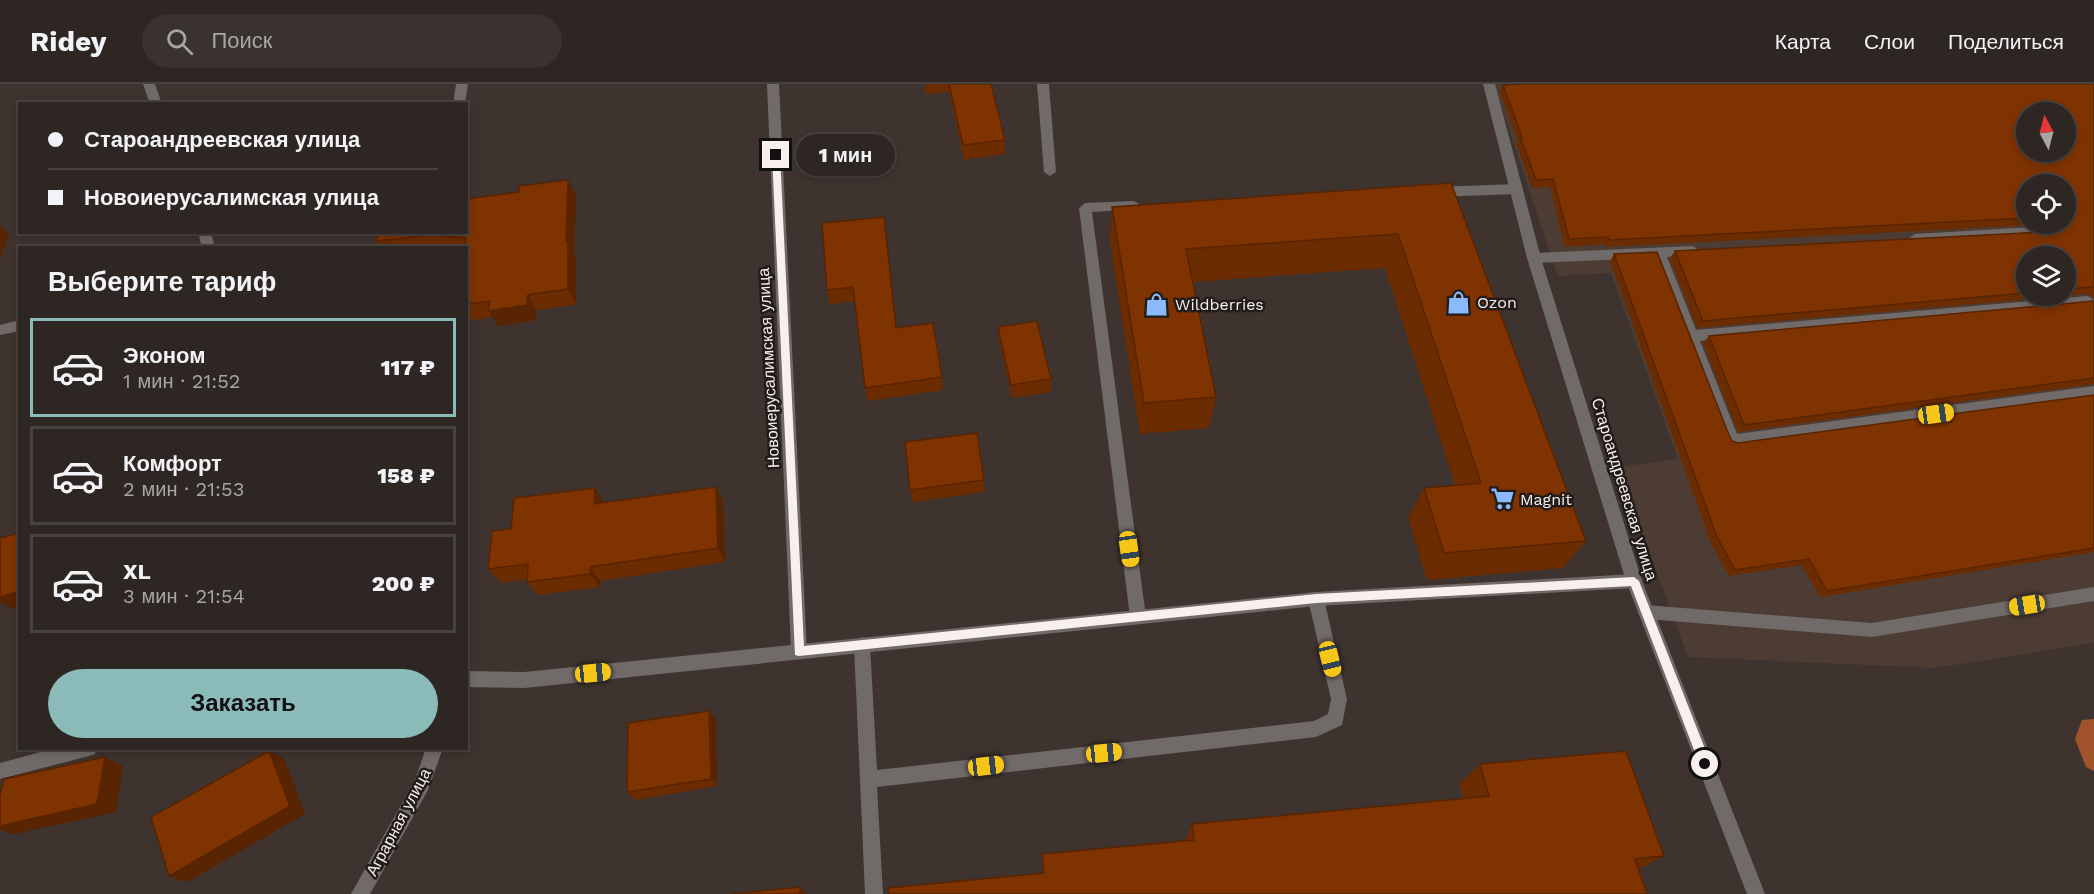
<!DOCTYPE html>
<html lang="ru">
<meta charset="utf-8">
<style>
:root{--surface:#2e2622;--page:#3a322f;--text:#f1f3f6;--muted:#a7a5a5;--line:#494340;--accent:#8bbbb9}
body{margin:0;font-family:"Work Sans",sans-serif;background:var(--page);color:var(--text);height:100vh;display:flex;flex-direction:column;font-size:22px;white-space:nowrap}
*{box-sizing:border-box;margin:0}
p{font-size:20px;color:var(--muted)}
.icon{flex:none;width:33px;height:33px;fill:none;stroke:currentColor;stroke-width:2;stroke-linecap:round;stroke-linejoin:round}
.map{position:relative;flex:1;overflow:hidden}
.side{position:absolute;left:18px;top:162px;width:450px;height:504px;display:flex;flex-direction:column;background:var(--surface);border-radius:0px;box-shadow:0 3px 9px #0003,0 0 0 2px var(--line)}
.side>*{flex:none}
.hud{position:absolute;left:18px;top:18px;width:450px;height:132px;border-radius:0px;box-shadow:0 3px 9px #0003,0 0 0 2px var(--line);display:grid;align-content:center;height:132px;padding:0 30px;background:var(--surface)}
.needle{width:39px;rotate:353deg}
.buttons{position:absolute;left:2016px;top:18px;display:grid;gap:12px}
.buttons a{display:grid;place-items:center;width:60px;height:60px;border-radius:50%;background:var(--surface);box-shadow:0 3px 9px #0003,0 0 0 2px var(--line);font-size:30px}
.end{position:absolute;width:27px;height:27px;margin:-14px;border:8px solid #f8f0ed;background:#111;box-shadow:0 0 0 3px #111}
.from{border-radius:50%}
.bubble{position:absolute;height:42px;border-radius:21px;background:var(--surface);box-shadow:0 3px 9px #0003,0 0 0 2px var(--line);font-size:20px;font-weight:800;line-height:42px;text-align:center}
.car{position:absolute;width:18px;height:36px;margin:-18px -9px;border-radius:8px;box-shadow:0 0 4px 2px #0007;background:linear-gradient(#f5c518 24%,#345 0 40%,#f5c518 0 76%,#345 0 86%,#f5c518 0)}
.hud b{display:flex;align-items:center;gap:21px;height:57px;font-size:22px}
.hud b+b{border-top:2px solid var(--line)}
.hud i{width:15px;height:15px;background:var(--text)}
ul{padding:0;list-style:none}
li{display:flex;align-items:center;gap:18px;height:99px;margin:0 12px 9px;padding:0 18px;border:3px solid var(--line);border-radius:0px}
li div{flex:1}
li b{display:block;font-size:22px}
li em{font-style:normal;font-weight:800}
li.on{border-color:var(--accent)}
li>.icon{width:54px;height:54px;stroke-width:1.5}
h2{padding:0 30px;font-size:27px;line-height:72px}
.primary-button{display:flex;gap:12px;margin-top:auto;padding:12px 30px}
.primary-button a{flex:1;height:69px;border-radius:36px;background:var(--accent);color:#111;font-size:24px;font-weight:800;line-height:69px;text-align:center}
header{display:flex;align-items:center;gap:36px;box-sizing:border-box;height:84px;padding:0 30px;background:var(--surface);border-bottom:2px solid var(--line)}
header strong{font-size:28px}
nav{display:flex;gap:33px;margin-inline-start:auto;font-size:21px}
.search{width:420px;height:54px;background:var(--page);display:flex;align-items:center;gap:15px;box-sizing:border-box;padding:0 21px;border-radius:33px;color:var(--muted);font-size:22px}
.map>svg:first-child{display:block}
.built{fill:#4c3c34;fill-rule:evenodd}
.water{fill:#a1542b}
.lines{fill:none;stroke-linecap:round;stroke-linejoin:round}
.service{fill:#706a68;fill-rule:evenodd}
.minor{fill:#706a68;fill-rule:evenodd}
.tertiary{fill:#706a68;fill-rule:evenodd}
.wall{fill:#6c2c01;fill-rule:evenodd}
.shaded-wall{fill:#582401}
.building{fill:#7e3301;stroke:#582401;stroke-width:1.5;fill-rule:evenodd}
.route{fill:#f8f0ed}
.labels{text-anchor:middle;stroke-width:5;stroke-linejoin:round;paint-order:stroke}
.poi-label{font-size:16px;fill:#f8f0ed;stroke:#211c1a;text-anchor:start}
.street-label{font-size:16px;fill:#f8f0ed;stroke:#211c1a}
</style>
<header>
<strong>Ridey</strong>
<div class="search"><svg class="icon" aria-label="search" viewBox="0 0 24 24"><circle cx="10" cy="10" r="6"/><path d="M15 15l6 6"/></svg>Поиск</div>
<nav><a>Карта</a><a>Слои</a><a>Поделиться</a></nav>
</header>
<div class="map">
<svg width="2094" height="810" viewBox="0 0 2094 810">
<rect width="100%" height="100%" fill="#3e332e"/>
<path class="built" d="M1494 0H2094V559L1935 584 1688 573 1618 383 1678 375 1611 189 1558 192ZM2026 28H2066V68H2026ZM2026 100H2066V140H2026ZM2026 172H2066V212H2026Z"/>
<path class="water" d="M2094 635V687L2086 683 2075 655 2082 636Z"/>
<g class="lines">
<path class="service" d="M456 0H468L465 20H453Z
M767 0H779L807 567 805 572 799 575 793 572 791 567Z
M1037 0H1049L1056 88 1050 92 1044 88Z
M1516 100 1522 105 1516 110 1435 113 1429 108 1435 103Z
M1133 117 1138 119 1139 122 1138 125 1092 128 1146 533 1144 538 1138 540 1132 538 1130 533 1079 124 1085 119Z
M2036 143 2042 148 2036 153 1915 160 1908 155 1915 150Z
M1693 162 1700 167 1698 170 1667 173 1696 246 2088 212 2094 216 2093 221 2088 222 1700 257 1737 350 2094 302V314L1732 363 1727 361 1654 174 1534 179 1527 174 1534 169Z
M20 236V247L0 251V241Z
M2094 503V517L1872 553 1646 535 1640 533 1638 528 1640 523 1646 521 1872 539Z
M1316 508 1322 510 1324 515 1347 615 1342 641 1316 653 877 703 883 810H865L854 561 856 556 862 553 868 556 870 561 877 686 1314 637 1328 630 1331 615 1308 515 1310 510Z"/>
<path class="minor" d="M143 0H155L162 20H150Z
M198 148H211L215 164H202Z
M1634 490 1640 492 1642 497 1640 502 1634 504 1316 522 524 604 466 603V587L524 588 1316 508Z
M55 664H97L95 670 89 672 0 695V679Z
M426 664H443L428 706 370 810H351L415 696Z"/>
<path class="tertiary" d="M1483 0H1495L1541 174 1642 497 1765 810H1747L1626 497 1527 174Z"/>
</g>
<path class="wall" d="M925 0H991L1005 56V70L964 76 949 8 926 10Z
M2094 0V214L2088 210 1697 244 1670 174 1675 167 2044 148 2036 141 1605 163 1604 160 1565 163 1550 103 1532 104 1517 61 1518 58 1500 8 1503 1ZM2026 100 2066 140H2026ZM2026 172H2066V212H2026Z
M568 96 576 112 574 169 576 174V221L537 226 536 236 498 242 492 233 466 237V164H381L376 157 378 148H430V150H434L519 108Z
M1451 99 1586 457 1563 484 1427 496 1408 433 1424 404 1455 401 1385 184 1192 198 1216 313 1209 344 1140 350 1110 158 1112 123Z
M886 147 897 244 942 293 943 306 868 317 865 304 855 217 830 220 827 206Z
M1614 170 1732 357 1738 359 2094 311V468L1820 513 1802 481 1729 492 1711 459 1610 177Z
M2094 217V300L1738 348 1703 259 1709 252Z
M998 243 1051 295V308L1012 314 999 256Z
M984 396 985 408 913 418 910 406Z
M723 417 725 478 600 497V503L538 511 527 498V495L501 499 488 485 511 445 604 419Z
M709 627 716 636 717 702 635 716 627 708Z
M1480 680 1664 772 1639 785 1043 789 1042 770 1185 757 1192 740 1464 715 1459 700Z"/>
<path class="shaded-wall" d="M568 96 576 112 574 169 576 174V221L568 205 566 158Z
M884 133 886 147 898 257 896 244Z
M0 142 9 150 0 175Z
M528 211 537 226 536 236 498 242 488 227Z
M716 403 723 417 725 478 718 464Z
M595 404 604 419 594 420Z
M590 483 600 497V503L590 490Z
M20 507V523L12 525 0 518V513Z
M709 627 716 636 717 702 711 695Z
M269 667 284 675 305 730 187 798 169 792Z
M105 673 123 682 116 728 14 750 0 746V742Z
M800 803 806 810H800Z"/>
<path class="building" d="M949 0H991L1005 56 963 61Z
M1522 0H2094V203L2066 205V172H2026V209L1703 237 1675 167 2044 148 2052 141 2051 140H2066V100H2026V134L1609 156 1608 153 1569 155 1553 95 1536 96 1520 53H1522L1503 1ZM2026 28H2066V68H2026Z
M568 96 566 158H568V205L528 211 527 221 488 227 490 217 466 220V164H465L466 154 432 151 376 157 378 148H418V150H434L435 148H466V115L519 108V102Z
M1451 99 1586 457 1444 469 1424 404 1481 399 1398 150 1186 165 1216 313 1144 319 1112 123Z
M884 133 896 244 933 239 942 293 865 304 853 203 827 206 822 139Z
M1657 168 1729 351 1732 357 1738 359 2094 311V464L1827 507 1809 475 1735 486 1717 453 1614 170Z
M2094 217V294L1744 341 1709 252Z
M1037 237 1051 295 1011 301 998 243Z
M977 349 984 396 910 406 905 358Z
M716 403 718 464 590 483V490L527 498 528 480 488 485 492 447 511 445 514 414 595 404 594 420Z
M20 449V507L0 513V454Z
M709 627 711 695 627 708 628 639Z
M269 667 290 722 169 792 151 733Z
M1626 667 1664 772 1635 775 1647 810H889L888 804 1044 789 1042 770 1194 756 1192 740 1489 712 1480 680Z
M105 673 97 720 0 742V712L4 695Z
M800 803V810H731Z"/>
<path class="route" d="M776 68 780 71 804 562 1316 510 1634 493 1639 497 1711 680 1709 684H1701L1631 502 1316 519 799 572 795 571 772 71Z"/>
<defs>
<symbol id="shop-bare" viewBox="-9 -9 18 18"><path d="M-5-2.5h2.3a2.7 3.5 0 0 1 5.4 0H5L5.5 6h-11ZM-1.5-2.5h3a1.5 2.3 0 0 0-3 0Z" fill="#8abafc" stroke="#211c1a" stroke-width="2.5" paint-order="stroke"/></symbol>
<symbol id="supermarket-bare" viewBox="-9 -9 18 18"><path d="M-6-5.5h2.5l.6 2H6L4.5 2H-2.5L-4.4-4H-6ZM-1.5 3.2a1.3 1.3 0 1 0 .1 0ZM3 3.2a1.3 1.3 0 1 0 .1 0Z" fill="#8abafc" stroke="#211c1a" stroke-width="2.5" paint-order="stroke"/></symbol>
</defs>
<g fill-rule="evenodd">
<use href="#shop-bare" x="1442" y="202" width="33" height="33"/>
<use href="#shop-bare" x="1140" y="204" width="33" height="33"/>
<use href="#supermarket-bare" x="1486" y="398" width="33" height="33"/>
</g>
<g class="labels">
<g class="poi-label">
<text x="1477" y="224">Ozon</text>
<text x="1175" y="226">Wildberries</text>
<text x="1520" y="421">Magnit</text>
</g>
<g class="street-label">
<text transform="translate(768 284) rotate(-93)" y="6">Новоиерусалимская улица</text>
<text transform="translate(1625 405) rotate(73)" y="6">Староандреевская улица</text>
<text transform="translate(398 738) rotate(-62)" y="6">Аграрная улица</text>
</g>
</g>
</svg>
<div class="buttons">
<a><svg class="needle" viewBox="-14 -14 28 28"><path d="M0-13l5 13h-10z" fill="#e53935"/><path d="M0 13l5-13h-10z" fill="#a7a5a5"/></svg></a>
<a><svg class="icon" aria-label="locate" viewBox="0 0 24 24"><circle cx="12" cy="12" r="6"/><path d="M12 2v4M12 18v4M2 12h4M18 12h4"/></svg></a>
<a><svg class="icon" aria-label="layers" viewBox="0 0 24 24"><path d="M12 4l9 5-9 5-9-5zM3 14l9 5 9-5"/></svg></a>
</div>
<i class="end from" style="left:1705px;top:680px"></i>
<i class="end" style="left:776px;top:71px"></i>
<div class="bubble" style="left:796px;top:50px;width:99px">1 мин</div>
<i class="car" style="left:1936px;top:330px;rotate:82deg"></i>
<i class="car" style="left:1129px;top:465px;rotate:172deg"></i>
<i class="car" style="left:2027px;top:521px;rotate:261deg"></i>
<i class="car" style="left:1330px;top:575px;rotate:166deg"></i>
<i class="car" style="left:593px;top:589px;rotate:84deg"></i>
<i class="car" style="left:1104px;top:669px;rotate:84deg"></i>
<i class="car" style="left:986px;top:682px;rotate:83deg"></i>
<div class="hud">
<b><i class="from"></i>Староандреевская улица</b>
<b><i></i>Новоиерусалимская улица</b>
</div>
<section class="side">
<h2>Выберите тариф</h2>
<ul>
<li class="on"><svg class="icon" aria-label="car" viewBox="0 0 24 24"><path d="M5 17H2v-5l4-1 3-4h7l3 4 3 1v5h-3M9 17h6M6 11h13"/><circle cx="7" cy="17" r="2"/><circle cx="17" cy="17" r="2"/></svg><div><b>Эконом</b><p>1 мин · 21:52</p></div><em>117 ₽</em></li>
<li><svg class="icon" aria-label="car" viewBox="0 0 24 24"><path d="M5 17H2v-5l4-1 3-4h7l3 4 3 1v5h-3M9 17h6M6 11h13"/><circle cx="7" cy="17" r="2"/><circle cx="17" cy="17" r="2"/></svg><div><b>Комфорт</b><p>2 мин · 21:53</p></div><em>158 ₽</em></li>
<li><svg class="icon" aria-label="car" viewBox="0 0 24 24"><path d="M5 17H2v-5l4-1 3-4h7l3 4 3 1v5h-3M9 17h6M6 11h13"/><circle cx="7" cy="17" r="2"/><circle cx="17" cy="17" r="2"/></svg><div><b>XL</b><p>3 мин · 21:54</p></div><em>200 ₽</em></li>
</ul>
<div class="primary-button"><a>Заказать</a></div>
</section>
</div>
